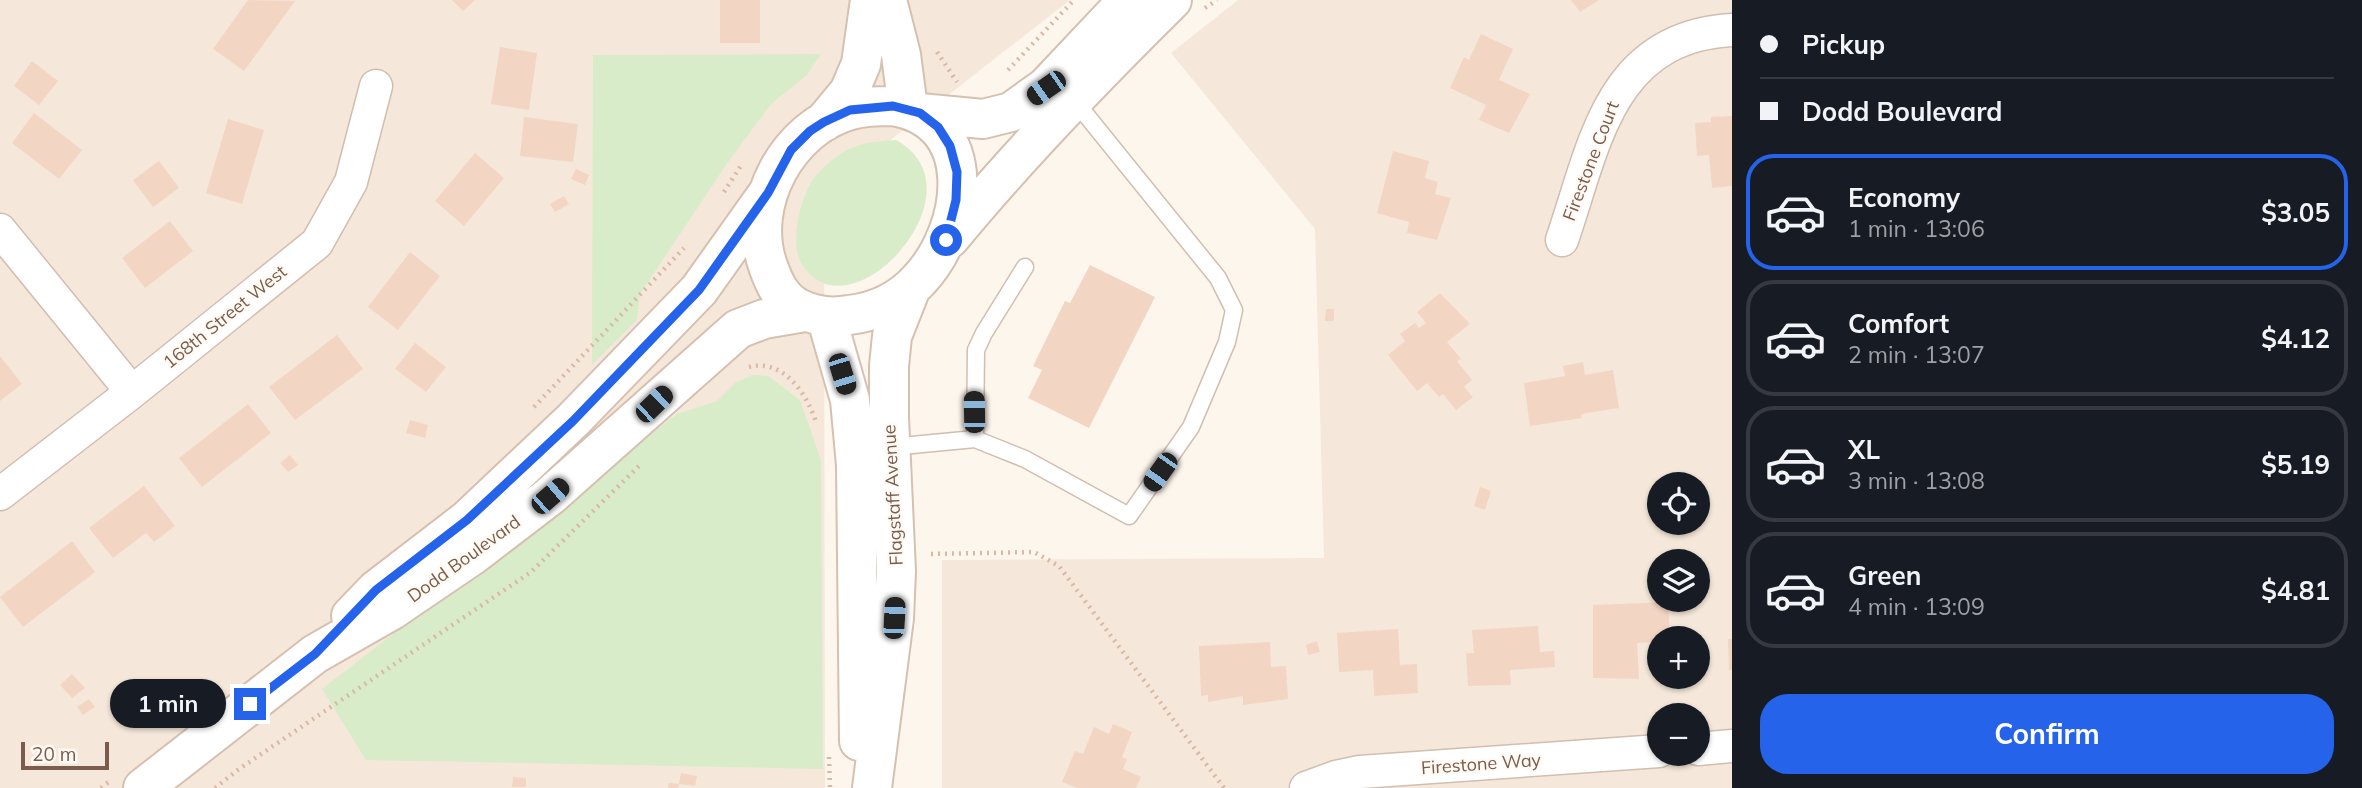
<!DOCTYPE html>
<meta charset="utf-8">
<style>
:root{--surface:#171b24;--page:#20242c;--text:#f1f3f6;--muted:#9ea1a6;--line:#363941;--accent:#2563eb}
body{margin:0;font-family:Mulish,sans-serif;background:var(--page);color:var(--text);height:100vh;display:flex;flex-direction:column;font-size:26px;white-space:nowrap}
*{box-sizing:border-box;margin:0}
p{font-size:23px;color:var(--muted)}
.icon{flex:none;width:38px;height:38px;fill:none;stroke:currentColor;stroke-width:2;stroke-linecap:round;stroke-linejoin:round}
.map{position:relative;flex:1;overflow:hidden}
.panel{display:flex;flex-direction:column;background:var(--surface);width:630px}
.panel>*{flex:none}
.top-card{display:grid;align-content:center;height:154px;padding:0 28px;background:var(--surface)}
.fabs{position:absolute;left:1647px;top:472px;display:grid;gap:14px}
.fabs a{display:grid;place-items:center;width:63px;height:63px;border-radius:50%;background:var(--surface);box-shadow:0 2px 5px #0004;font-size:35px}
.scale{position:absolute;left:21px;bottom:18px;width:88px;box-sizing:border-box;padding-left:7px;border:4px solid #7a5c4d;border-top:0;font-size:19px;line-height:24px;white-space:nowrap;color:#7a5c4d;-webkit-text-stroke:5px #fffaf3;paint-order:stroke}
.end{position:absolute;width:32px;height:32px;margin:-16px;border:9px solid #2563eb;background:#fff;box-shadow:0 0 0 4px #fff}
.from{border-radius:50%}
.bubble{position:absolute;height:49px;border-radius:24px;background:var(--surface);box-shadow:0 2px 5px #0004;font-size:23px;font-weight:700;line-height:49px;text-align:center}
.car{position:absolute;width:21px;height:42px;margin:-21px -10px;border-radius:9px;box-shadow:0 0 5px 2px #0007;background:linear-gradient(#222 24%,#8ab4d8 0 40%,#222 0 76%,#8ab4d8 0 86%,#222 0)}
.top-card b{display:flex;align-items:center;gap:24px;height:66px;font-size:26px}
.top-card b+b{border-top:2px solid var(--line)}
.top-card i{width:18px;height:18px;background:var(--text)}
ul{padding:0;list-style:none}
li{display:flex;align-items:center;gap:21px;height:116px;margin:0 14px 10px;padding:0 14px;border:4px solid var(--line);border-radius:28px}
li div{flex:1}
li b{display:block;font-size:26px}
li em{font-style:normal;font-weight:700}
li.current{border-color:var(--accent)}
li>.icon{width:63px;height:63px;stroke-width:1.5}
.primary-button{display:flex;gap:14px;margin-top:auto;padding:14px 28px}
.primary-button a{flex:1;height:80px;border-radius:28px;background:var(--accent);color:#fff;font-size:28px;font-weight:700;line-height:80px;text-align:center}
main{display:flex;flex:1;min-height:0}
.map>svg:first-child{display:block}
.residential{fill:#f5e8da;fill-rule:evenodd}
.green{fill:#d8ecc9}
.building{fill:#f3d5c3}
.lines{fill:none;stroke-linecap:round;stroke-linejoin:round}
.lane-casing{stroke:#d1beb0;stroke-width:19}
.street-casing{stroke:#d1beb0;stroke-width:35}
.secondary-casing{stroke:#d6c0b0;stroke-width:42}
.path{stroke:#d9b8a5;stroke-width:4.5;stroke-dasharray:2 5;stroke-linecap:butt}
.lane{stroke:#fff;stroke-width:16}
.street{stroke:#fff;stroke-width:32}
.secondary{stroke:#fff;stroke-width:38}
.route{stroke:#2563eb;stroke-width:9}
.labels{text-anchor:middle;stroke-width:5;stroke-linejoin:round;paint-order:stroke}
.street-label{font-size:18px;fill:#7a5c4d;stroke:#fffaf3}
</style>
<main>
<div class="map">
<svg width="1732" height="788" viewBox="0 0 1732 788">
<rect width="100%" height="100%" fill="#fdf6ec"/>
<path class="residential" d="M0 0H1070L824 192 825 788H0Z
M1238 0H1732V788H942V560L1324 558 1315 229 1171 53ZM1659 485H1698V523H1659ZM1659 562H1698V600H1659ZM1659 639H1698V677H1659ZM1659 716H1698V754H1659Z"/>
<path class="green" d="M821 54 807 75 771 104 728 162 640 294 637 320 592 365 593 55Z
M896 140C987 190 851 339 803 266 789 245 799 206 810 184 818 171 836 155 849 149 864 142 880 141 896 140Z
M752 375 768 376 800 400 821 460 823 769 366 760 322 689 677 414 717 401 735 383Z"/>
<path class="building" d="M248 0 295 1 244 71 213 49Z
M452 0H475L463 11Z
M720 0H760V43H720Z
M1571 0H1599L1580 12Z
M1481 34 1513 49 1499 80 1530 94 1509 133 1479 120 1486 105 1450 88 1464 57 1469 60Z
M500 47 537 53 529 110 491 104Z
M32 61 58 81 39 105 14 86Z
M34 113 82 150 59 179 12 143Z
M1732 116V186L1712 188 1709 155 1697 156 1695 123 1711 122V117Z
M524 117 578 124 573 162 520 156Z
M228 119 264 130 242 204 206 193Z
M1393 151 1429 161 1425 178 1438 182 1435 194 1451 198 1437 240 1407 233 1409 222 1377 213Z
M475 153 504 178 464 226 435 201Z
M159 161 179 188 153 207 133 180Z
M576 169 589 175 585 185 571 179Z
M564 196 569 204 555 212 550 204Z
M170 221 193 251 145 288 122 258Z
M410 252 440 276 398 330 368 307Z
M1090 265 1155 297 1089 428 1028 398 1042 370 1033 366 1065 301 1070 303Z
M1440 293 1470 324 1447 342 1461 359 1457 361 1472 380 1464 387 1473 397 1456 410 1443 394 1439 397 1427 383 1417 391 1388 355 1405 341 1400 334 1415 323 1419 328 1426 323 1417 312Z
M1326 309H1334V321H1325Z
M337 335 363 369 295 420 269 387Z
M415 343 446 367 426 392 395 369Z
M0 356 22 384 0 401Z
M1583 362 1585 375 1613 370 1619 408 1581 414 1582 418 1530 426 1524 383 1565 376 1563 366Z
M248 404 271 433 202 487 179 458Z
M410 420 428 425 425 438 406 433Z
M290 455 298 465 288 472 280 463Z
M144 486 175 526 154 542 146 533 113 558 89 528Z
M1480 487 1491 491 1485 510 1474 506Z
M72 541 95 572 23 627 0 597Z
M1668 602 1670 639H1659V642L1637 643 1639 679 1593 678V605Z
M1538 626 1540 652 1554 651 1555 667 1510 670 1511 685 1468 686 1466 653H1474L1472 630Z
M1398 629 1400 665 1417 664 1418 693 1374 696 1373 670 1339 672 1337 633Z
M1728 639H1732V670H1729Z
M1317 641 1320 652 1308 655 1306 645Z
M1270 642 1271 667 1286 666 1288 699 1243 705V696L1208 702V695L1201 696 1199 646Z
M72 674 85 688 72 698 60 685Z
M89 699 95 707 83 715 77 707Z
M1113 724 1132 732 1122 757 1127 759 1123 769 1141 777 1136 788H1077L1062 782 1075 751 1083 754 1094 727 1109 734Z
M681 773 697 776 695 786 679 784Z
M513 777 526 778V787H512Z
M669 783 679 784 678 788H668Z"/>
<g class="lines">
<defs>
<path id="lane" d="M975 439 976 350 984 333 1025 267
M891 447 975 439 1025 459 1129 516 1191 427 1227 342 1234 310 1218 278 1074 100"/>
<path id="street" d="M0 230 132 392
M1562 240C1595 144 1609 37 1732 30
M0 494 132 392 317 243 351 182 376 86
M1698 749 1732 746
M1306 788 1336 777 1360 772 1659 751"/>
<path id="secondary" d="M887 0 901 55 908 108
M893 106C982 121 967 229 919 280 901 300 876 312 849 315 832 318 814 316 798 308 781 299 774 283 768 266 746 204 788 127 851 110 865 106 879 106 893 106Z
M920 113 983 119 1011 112 1046 87 1128 0
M824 122 849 92 861 64 870 0
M950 238C1019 154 1095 76 1172 0
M826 316 850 400 856 465 859 741
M351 616 376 590 467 520 573 420 699 290 768 193
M143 788 315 654 392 610 473 555 550 496 738 329 764 319 805 312
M872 788 894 618 896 571 889 417V366L892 336 911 288"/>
</defs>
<use href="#lane" class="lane-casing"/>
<use href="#street" class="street-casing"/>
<use href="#secondary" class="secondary-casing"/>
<path class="path" d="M1205 8 1217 0
M937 52 957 82
M1008 70 1074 0
M724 192 742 164
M749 367C783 358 807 394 816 422
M534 407 684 248
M931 554 1034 552 1059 566 1224 788
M829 757 830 788
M101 788 111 780
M215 788 239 769 531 572 640 465"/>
<use href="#lane" class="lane"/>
<use href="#street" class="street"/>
<use href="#secondary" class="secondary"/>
</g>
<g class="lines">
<path class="route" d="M250 704 315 654 376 590 467 520 573 421 699 290 768 193 791 150 810 131 824 122 850 110 893 106 920 113 938 127 950 146 957 172 956 200 946 240"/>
</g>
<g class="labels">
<g class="street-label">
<text transform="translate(1591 161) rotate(-69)" y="6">Firestone Court</text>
<text transform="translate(225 317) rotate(-39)" y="6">168th Street West</text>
<text transform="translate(893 495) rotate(-93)" y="6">Flagstaff Avenue</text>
<text transform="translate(464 559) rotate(-36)" y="6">Dodd Boulevard</text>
<text transform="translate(1481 764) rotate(-4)" y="6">Firestone Way</text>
</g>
</g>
</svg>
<div class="fabs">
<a><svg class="icon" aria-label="locate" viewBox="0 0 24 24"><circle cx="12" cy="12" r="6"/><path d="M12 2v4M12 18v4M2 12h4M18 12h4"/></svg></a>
<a><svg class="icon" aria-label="layers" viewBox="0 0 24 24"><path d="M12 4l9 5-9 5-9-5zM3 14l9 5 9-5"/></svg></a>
<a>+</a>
<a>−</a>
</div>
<div class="scale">20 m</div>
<i class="end from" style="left:946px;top:240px"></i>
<i class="end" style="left:250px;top:704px"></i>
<div class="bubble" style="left:110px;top:679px;width:116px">1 min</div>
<i class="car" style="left:1046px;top:88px;rotate:235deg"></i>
<i class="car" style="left:842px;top:374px;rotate:163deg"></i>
<i class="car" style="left:654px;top:404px;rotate:46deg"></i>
<i class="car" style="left:974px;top:412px;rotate:359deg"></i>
<i class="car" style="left:1160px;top:472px;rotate:215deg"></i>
<i class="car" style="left:550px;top:496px;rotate:49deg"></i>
<i class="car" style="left:894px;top:618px;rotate:3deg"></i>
</div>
<section class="panel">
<div class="top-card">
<b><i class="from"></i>Pickup</b>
<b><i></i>Dodd Boulevard</b>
</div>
<ul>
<li class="current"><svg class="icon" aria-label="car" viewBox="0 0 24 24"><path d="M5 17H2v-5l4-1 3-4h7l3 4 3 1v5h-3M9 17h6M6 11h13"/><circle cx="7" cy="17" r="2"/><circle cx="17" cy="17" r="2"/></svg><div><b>Economy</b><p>1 min · 13:06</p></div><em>$3.05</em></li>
<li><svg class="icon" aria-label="car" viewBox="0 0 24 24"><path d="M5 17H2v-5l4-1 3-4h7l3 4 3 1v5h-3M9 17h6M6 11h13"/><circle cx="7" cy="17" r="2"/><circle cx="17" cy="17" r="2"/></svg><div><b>Comfort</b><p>2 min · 13:07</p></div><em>$4.12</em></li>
<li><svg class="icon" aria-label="car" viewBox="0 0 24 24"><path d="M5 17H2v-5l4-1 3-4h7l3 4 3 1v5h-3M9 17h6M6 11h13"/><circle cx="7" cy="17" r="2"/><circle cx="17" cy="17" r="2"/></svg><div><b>XL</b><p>3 min · 13:08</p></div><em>$5.19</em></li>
<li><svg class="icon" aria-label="car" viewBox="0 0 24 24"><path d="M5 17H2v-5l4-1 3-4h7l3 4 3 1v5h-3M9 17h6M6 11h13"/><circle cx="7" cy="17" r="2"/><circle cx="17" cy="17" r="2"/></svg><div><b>Green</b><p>4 min · 13:09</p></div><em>$4.81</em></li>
</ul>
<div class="primary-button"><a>Confirm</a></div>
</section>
</main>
